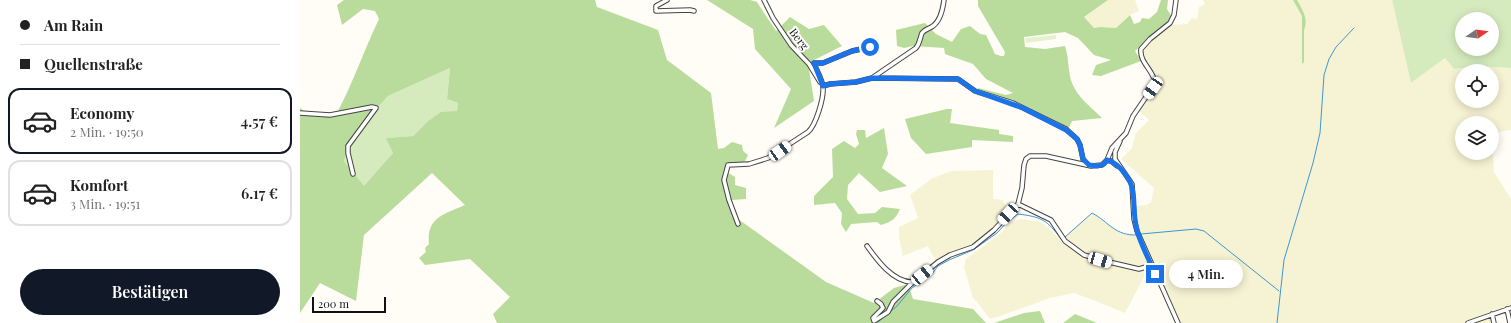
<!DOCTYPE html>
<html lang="de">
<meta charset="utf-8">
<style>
:root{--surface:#fff;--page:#f6f6f6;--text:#222;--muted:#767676;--line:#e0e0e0;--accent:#111827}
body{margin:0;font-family:"Playfair Display",serif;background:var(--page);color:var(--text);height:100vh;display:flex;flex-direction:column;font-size:15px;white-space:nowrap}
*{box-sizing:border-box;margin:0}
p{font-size:13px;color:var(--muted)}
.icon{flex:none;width:22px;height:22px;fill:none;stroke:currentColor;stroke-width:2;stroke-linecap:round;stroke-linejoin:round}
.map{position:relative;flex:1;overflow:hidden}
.details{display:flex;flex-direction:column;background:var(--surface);width:300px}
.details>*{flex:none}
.guide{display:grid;align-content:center;height:88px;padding:0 20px;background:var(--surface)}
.needle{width:26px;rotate:77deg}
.buttons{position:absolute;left:1155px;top:12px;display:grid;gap:8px}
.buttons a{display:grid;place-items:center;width:44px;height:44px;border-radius:50%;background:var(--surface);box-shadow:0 2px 10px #0003;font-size:20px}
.scale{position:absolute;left:12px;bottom:10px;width:74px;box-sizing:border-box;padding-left:4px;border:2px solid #111;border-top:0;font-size:11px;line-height:14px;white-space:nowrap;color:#111;-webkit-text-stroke:3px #fff;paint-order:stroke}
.end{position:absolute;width:18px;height:18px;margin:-9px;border:5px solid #1a73e8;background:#fff;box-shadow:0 0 0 2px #fff}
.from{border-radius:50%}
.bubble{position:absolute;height:28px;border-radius:14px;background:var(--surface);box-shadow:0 2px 10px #0003;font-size:13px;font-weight:600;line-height:28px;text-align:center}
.car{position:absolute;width:12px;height:24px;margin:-12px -6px;border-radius:5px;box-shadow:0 0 3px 1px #0007;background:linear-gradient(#fff 24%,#345 0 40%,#fff 0 76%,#345 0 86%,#fff 0)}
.guide b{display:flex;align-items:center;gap:14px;height:38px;font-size:15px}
.guide b+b{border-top:1px solid var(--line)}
.guide i{width:10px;height:10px;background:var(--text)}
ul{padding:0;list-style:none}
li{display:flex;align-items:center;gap:12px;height:66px;margin:0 8px 6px;padding:0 12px;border:2px solid var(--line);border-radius:12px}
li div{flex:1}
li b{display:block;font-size:15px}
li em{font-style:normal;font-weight:600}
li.selected{border-color:var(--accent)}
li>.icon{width:36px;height:36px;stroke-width:1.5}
.cta{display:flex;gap:8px;margin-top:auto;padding:8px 20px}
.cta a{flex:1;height:46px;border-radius:24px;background:var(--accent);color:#fff;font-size:16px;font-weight:600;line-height:46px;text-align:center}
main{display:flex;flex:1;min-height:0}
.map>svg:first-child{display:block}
.farmland{fill:#f6f3d4;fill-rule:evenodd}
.green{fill:#d5ebbd;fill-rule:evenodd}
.forest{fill:#b9dc9c;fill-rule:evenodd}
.pitch{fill:#e6f2cf}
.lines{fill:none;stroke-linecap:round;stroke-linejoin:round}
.stream{stroke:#3f96cf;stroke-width:1}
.minor-casing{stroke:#444;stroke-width:5.5}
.minor{stroke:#fff;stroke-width:3.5}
.route{stroke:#1a73e8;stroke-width:5}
.labels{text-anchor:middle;stroke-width:4;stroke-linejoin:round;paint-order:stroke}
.street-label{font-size:11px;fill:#111;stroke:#fff}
</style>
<main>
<section class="details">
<div class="guide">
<b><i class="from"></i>Am Rain</b>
<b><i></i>Quellenstraße</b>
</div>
<ul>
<li class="selected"><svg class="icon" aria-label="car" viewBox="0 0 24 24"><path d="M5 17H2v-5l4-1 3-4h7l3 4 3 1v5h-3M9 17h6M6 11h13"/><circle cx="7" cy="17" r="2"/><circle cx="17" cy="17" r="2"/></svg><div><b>Economy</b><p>2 Min. · 19:50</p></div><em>4.57 €</em></li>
<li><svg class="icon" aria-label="car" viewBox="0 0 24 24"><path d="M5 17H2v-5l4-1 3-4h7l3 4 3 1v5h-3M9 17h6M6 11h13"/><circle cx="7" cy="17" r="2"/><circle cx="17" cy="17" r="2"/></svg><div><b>Komfort</b><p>3 Min. · 19:51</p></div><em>6.17 €</em></li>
</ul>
<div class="cta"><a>Bestätigen</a></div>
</section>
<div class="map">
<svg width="1211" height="323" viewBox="0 0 1211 323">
<rect width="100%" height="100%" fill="#fffdf5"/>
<path class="farmland" d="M808 0H835L839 11 828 16 816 28 800 27 794 28 784 17Z
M903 0H1092L1111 83 1145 58 1154 69 1178 66 1211 68V130L1192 133V123H1162V153H1192V141L1194 172 1211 199V306L1191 313 1193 323H880L876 312 860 283 839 231 835 206 847 205 851 202 854 188 821 159 832 148 836 133 849 120 838 110 858 82 842 54 843 50 847 44 868 27 872 25 887 24 892 18 897 19 899 7 905 4ZM1162 71H1192V101H1162Z
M693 170V199L703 200 708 213 691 231 672 246 636 262 628 246 603 256 599 237V227L618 218 610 195 631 179 651 171Z
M792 213 821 233 826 235 838 236 849 262 845 275 825 313 793 300 774 293 750 298 700 316 690 319 677 302 673 298 664 267 666 259 702 232 711 222 720 219 741 222 751 230 761 241Z"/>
<path class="green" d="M1092 0H1211V68L1178 66 1154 69 1145 58 1111 83ZM1162 19H1192V49H1162Z
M150 68 147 99 158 103 157 111 127 122 113 136 87 138 93 153 64 187 44 161 54 134 88 96Z"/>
<path class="forest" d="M44 0H295L297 7 358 30 367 60 411 93 418 149 424 148 432 142 442 145 443 151 448 155 444 163 429 164 425 171 435 177V185L446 188V199L432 200 428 202 438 219 526 282 574 303 594 288 608 284 613 299 673 309 686 323H197L193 314 210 297 170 259 125 265 119 258 126 252 125 248 129 244C126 217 145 214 165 205L132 173 64 235 56 301 20 283 0 313V108L3 110 4 114 12 112 37 113C53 83 64 50 79 19L75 11 63 9 42 25 37 5ZM150 68 147 99 158 103 157 111 141 112 127 122 113 136 86 138 93 153 64 186 44 161 54 134 88 96Z
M407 0H450L457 2 476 31 490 17 509 29 524 25 542 46 508 63 514 101 474 128 491 89 455 49 453 29Z
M678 0H808L784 17 794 28 800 27 816 28 830 15 834 24 840 22 842 18 849 19 857 12 861 0H868L867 9 872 17C864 29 847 40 835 51L841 61 801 76 792 75 796 65 811 60 794 55 778 38 765 32 724 37 725 47 745 49 765 46C769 58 768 73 772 83 777 97 792 108 802 118L772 121 767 132 715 105 677 95 678 88 706 95 713 93 686 79 673 64 645 54 644 48 613 46 604 48 597 46 596 30 625 23 636 34 652 42 661 29 670 26 680 34 686 35 695 54 701 56H704L705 52 678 6Z
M993 0H997C1002 9 1009 19 1004 30V62L1002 64V16Z
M647 109H652L650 123 699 130V134L713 136V142L672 140V147L626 154 611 138 605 119Z
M584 128 588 154 582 168 607 186 580 192 559 173 548 185 547 199 558 214 575 213 582 207 600 209C596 219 591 222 581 225L577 222 551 224 546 232 541 224 542 213 535 203 514 205V196L533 177 532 149 544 141 555 148 559 144 556 134 557 130H565L566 138Z
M740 311 745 323H694L724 313Z
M775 314 797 323H763Z"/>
<path class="pitch" d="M756 35V39L726 43 725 38Z"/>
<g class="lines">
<path class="stream" d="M841 234 896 229 904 231 979 291
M765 237 792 213C809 222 815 236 837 235
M577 323 597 306 612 288 632 274 638 266 649 260 673 250 697 233 706 223 718 214C742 217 747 220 761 239
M977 323 984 260 1013 163 1020 133 1024 75 1029 59 1036 47 1054 28"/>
<defs>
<path id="minor" d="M367 0 356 6V11L390 10 394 11
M464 0 473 18 491 45 509 64 520 82
M572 78 616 48C620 43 620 38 622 33 625 29 629 29 633 26 640 21 643 8 644 0
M523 86 530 84 556 82 572 78 658 79 675 91 713 103 766 129 777 139 780 145 783 159 788 165
M0 113 30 115 72 107 76 108 48 146V153L53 174
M820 141 815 152V159L832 184 834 219 837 231 878 323
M807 160 811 161 817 166
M718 204 751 220 765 241 784 255 809 262 839 269 846 267 851 263
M438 224 429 200 424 180 428 165 449 164 468 158 508 132C516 125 524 98 523 87 522 78 516 70 514 63H523L552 51 570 47
M567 246C577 260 593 282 612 282
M577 301 581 304 583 308 573 318 574 321 588 312 593 302 611 284 638 262 650 255 673 247 694 230 718 204 722 188 724 165 726 159 730 156H746L791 166 802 165 807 160 812 148 826 133 833 116 855 84C855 71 839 63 841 49L850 39 870 23 874 15 876 0
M1207 309 1210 323
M1192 314 1194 323
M1168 323 1211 308"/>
</defs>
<use href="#minor" class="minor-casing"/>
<use href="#minor" class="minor"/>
</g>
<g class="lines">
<path class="route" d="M570 47 552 51 523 63H514L523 86 530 84 556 82 572 78 658 79 675 91 723 108 766 130 777 139 780 145 783 159 789 165 798 166 804 164 807 160C812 161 814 163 818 166 841 187 830 204 837 230 841 245 849 259 855 274"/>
</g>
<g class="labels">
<g class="street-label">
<text transform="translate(499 39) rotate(52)" y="4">Berg</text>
</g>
</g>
</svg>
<div class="buttons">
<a><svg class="needle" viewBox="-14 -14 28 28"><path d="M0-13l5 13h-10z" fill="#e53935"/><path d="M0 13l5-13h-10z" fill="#767676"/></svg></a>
<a><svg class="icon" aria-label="locate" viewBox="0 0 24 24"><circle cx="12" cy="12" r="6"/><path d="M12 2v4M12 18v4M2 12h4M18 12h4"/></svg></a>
<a><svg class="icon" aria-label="layers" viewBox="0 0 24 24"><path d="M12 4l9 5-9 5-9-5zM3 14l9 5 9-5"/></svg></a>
</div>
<div class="scale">200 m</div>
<i class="end from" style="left:570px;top:47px"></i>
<i class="end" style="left:855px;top:274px"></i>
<div class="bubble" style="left:869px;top:260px;width:74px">4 Min.</div>
<i class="car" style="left:853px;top:88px;rotate:215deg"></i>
<i class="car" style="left:480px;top:151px;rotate:55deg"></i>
<i class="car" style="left:708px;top:214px;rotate:223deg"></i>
<i class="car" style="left:800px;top:260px;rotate:106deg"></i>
<i class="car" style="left:622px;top:275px;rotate:51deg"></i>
</div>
</main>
